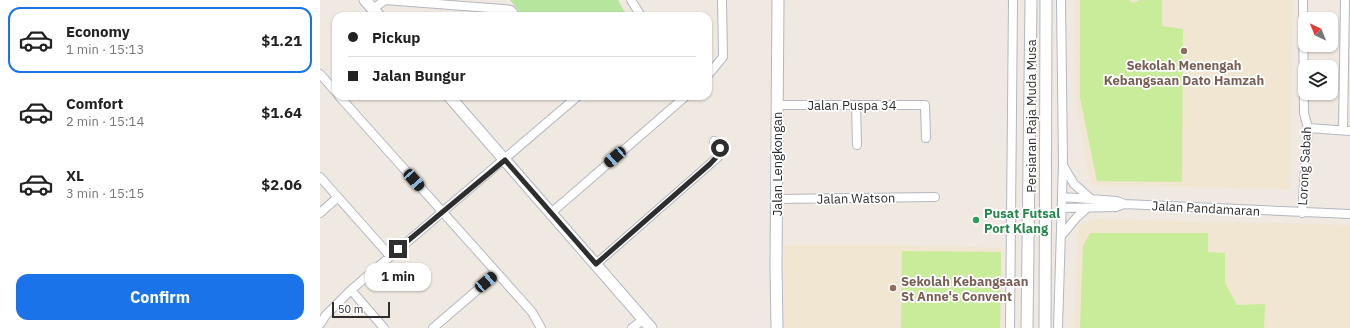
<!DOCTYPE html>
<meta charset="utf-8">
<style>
:root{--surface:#fff;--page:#f2f2f2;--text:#222;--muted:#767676;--line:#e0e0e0;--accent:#1a73e8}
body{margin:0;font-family:"IBM Plex Sans",sans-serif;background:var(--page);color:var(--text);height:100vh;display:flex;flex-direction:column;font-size:15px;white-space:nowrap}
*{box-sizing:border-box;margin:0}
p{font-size:13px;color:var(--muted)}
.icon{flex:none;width:22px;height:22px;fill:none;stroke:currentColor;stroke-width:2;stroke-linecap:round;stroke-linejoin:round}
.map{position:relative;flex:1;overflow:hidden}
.side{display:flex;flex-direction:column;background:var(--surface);width:320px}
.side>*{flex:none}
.top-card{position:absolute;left:12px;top:12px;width:380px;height:88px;border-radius:12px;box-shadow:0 1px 3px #0004;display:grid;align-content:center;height:88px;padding:0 16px;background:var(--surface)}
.needle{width:26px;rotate:317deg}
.fabs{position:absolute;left:978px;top:12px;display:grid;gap:8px}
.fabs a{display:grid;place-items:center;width:40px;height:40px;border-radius:8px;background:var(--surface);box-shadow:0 1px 3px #0004;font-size:20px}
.scale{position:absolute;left:12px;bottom:10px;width:58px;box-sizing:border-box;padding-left:4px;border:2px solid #2e2e2e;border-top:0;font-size:11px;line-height:14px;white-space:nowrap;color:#2e2e2e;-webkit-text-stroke:3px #fff;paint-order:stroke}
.end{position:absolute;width:18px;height:18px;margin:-9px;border:5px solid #2e2e2e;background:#fff;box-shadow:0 0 0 2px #fff}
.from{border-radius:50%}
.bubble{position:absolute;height:28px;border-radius:12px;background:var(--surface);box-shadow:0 1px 3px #0004;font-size:13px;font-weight:700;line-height:28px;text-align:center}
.car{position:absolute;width:12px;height:24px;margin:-12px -6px;border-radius:5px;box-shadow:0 0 3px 1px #0007;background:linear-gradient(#222 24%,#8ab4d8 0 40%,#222 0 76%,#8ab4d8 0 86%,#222 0)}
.top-card b{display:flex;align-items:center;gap:14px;height:38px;font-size:15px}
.top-card b+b{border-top:1px solid var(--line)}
.top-card i{width:10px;height:10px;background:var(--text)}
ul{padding:7px 0 0;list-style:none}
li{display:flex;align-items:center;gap:12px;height:66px;margin:0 8px 6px;padding:0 8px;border:2px solid transparent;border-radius:12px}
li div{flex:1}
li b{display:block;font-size:15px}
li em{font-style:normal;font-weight:700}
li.current{border-color:var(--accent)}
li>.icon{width:36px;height:36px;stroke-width:1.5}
.action{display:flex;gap:8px;margin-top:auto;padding:8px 16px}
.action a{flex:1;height:46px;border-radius:12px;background:var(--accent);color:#fff;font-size:16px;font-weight:700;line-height:46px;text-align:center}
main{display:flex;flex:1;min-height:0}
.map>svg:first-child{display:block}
.education{fill:#f0e6d1}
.green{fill:#b6e59e}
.pitch{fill:#c9ec9a}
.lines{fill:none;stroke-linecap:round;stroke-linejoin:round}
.street-casing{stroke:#b4b7c1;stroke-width:10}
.secondary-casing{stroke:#b4b7c1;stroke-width:13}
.street{stroke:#fff;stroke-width:8}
.secondary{stroke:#fff;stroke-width:11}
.route{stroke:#2e2e2e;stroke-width:5}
.education-dot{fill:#8d6e63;stroke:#fff;stroke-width:1.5}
.leisure-dot{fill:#2e9e5b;stroke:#fff;stroke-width:1.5}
.labels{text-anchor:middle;stroke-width:3.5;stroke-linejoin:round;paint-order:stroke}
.education-label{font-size:13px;font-weight:bold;fill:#785e54;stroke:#fff}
.street-label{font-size:13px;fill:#2e2e2e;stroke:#fff}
.leisure-label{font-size:13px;font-weight:bold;fill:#27864d;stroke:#fff;text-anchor:start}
</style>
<main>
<section class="side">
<ul>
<li class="current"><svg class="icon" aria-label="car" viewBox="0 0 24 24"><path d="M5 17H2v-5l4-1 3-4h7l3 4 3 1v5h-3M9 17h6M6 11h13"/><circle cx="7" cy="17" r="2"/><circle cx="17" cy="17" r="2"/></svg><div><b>Economy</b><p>1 min · 15:13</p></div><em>$1.21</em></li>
<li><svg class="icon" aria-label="car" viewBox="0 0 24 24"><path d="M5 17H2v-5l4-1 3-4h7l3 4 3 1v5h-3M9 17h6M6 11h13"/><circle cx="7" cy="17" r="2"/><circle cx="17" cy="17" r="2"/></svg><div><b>Comfort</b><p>2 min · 15:14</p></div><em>$1.64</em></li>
<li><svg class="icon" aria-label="car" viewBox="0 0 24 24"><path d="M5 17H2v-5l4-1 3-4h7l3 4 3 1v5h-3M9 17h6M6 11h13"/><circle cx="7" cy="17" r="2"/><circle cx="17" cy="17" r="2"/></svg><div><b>XL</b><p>3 min · 15:15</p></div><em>$2.06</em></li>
</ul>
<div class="action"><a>Confirm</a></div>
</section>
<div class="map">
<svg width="1030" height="328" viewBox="0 0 1030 328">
<rect width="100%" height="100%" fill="#efe9e1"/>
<path class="education" d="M755 0H973L970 189 771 185 756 103Z
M775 219 1030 225V328H754L758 225Z
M463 245H580L682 248 683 328H464Z"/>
<path class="green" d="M190 0H298L307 16H203Z"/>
<path class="pitch" d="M760 0H810L812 3 820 0H842V26L863 29 862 182 777 181 760 98Z
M770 233H888V252L905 253V283L917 305 945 304 944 328H760L763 246Z
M582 251 681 252 680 328H581Z"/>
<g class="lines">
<defs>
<path id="street" d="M311 0 321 16
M53 9 65 0 183 9 191 10 196 16
M0 74 16 92
M388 75 403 57 402 0
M19 96 212 312 221 328
M458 105H605L606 138
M536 105 537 145
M988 128 1030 131
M1023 130 1025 0
M744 167 754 184 771 199
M0 177 70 256
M742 197 797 201 804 204 1030 214
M458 199 615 197
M742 208 796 207 804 204
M0 213 18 197
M231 213 366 96
M982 213 988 128 984 113 983 0
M741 236 757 217 767 208
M276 264 398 157 401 153 400 148 394 141
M31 290 64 328
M0 324 6 315 31 290 258 96
M113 328 177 273
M312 328 324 319
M690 328 693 0
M738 328 743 164 741 0"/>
<path id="secondary" d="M45 0 59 16
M129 96 331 328
M457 328 456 266 458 0
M707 328 711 0
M725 328 726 0"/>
</defs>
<use href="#street" class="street-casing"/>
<use href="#secondary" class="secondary-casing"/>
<use href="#street" class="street"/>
<use href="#secondary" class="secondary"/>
</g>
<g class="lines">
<path class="route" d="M78 249 185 160 276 264 390 164 401 152 400 148"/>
</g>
<g class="education-dot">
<circle cx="864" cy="51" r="4"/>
<circle cx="573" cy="288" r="4"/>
</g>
<circle class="leisure-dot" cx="656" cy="220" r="4"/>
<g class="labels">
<g class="education-label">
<text x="864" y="70">Sekolah Menengah<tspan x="864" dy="15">Kebangsaan Dato Hamzah</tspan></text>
<text x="581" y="286" text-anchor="start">Sekolah Kebangsaan<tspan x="581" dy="15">St Anne's Convent</tspan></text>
</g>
<g class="street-label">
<text x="532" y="110">Jalan Puspa 34</text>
<text transform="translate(711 116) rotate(-90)" y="5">Persiaran Raja Muda Musa</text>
<text transform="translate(457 164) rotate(-90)" y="5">Jalan Lengkongan</text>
<text transform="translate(984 166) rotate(-87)" y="5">Lorong Sabah</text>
<text transform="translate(536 198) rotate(-1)" y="5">Jalan Watson</text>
<text transform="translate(886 208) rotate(3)" y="5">Jalan Pandamaran</text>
</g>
<g class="leisure-label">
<text x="664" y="218">Pusat Futsal<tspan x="664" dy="15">Port Klang</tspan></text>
</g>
</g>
</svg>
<div class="fabs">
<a><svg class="needle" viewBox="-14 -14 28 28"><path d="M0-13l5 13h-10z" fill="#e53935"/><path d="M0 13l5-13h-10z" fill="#767676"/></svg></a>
<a><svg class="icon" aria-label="layers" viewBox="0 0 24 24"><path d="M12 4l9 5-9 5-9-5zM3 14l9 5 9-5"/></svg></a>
</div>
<div class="scale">50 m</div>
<i class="end from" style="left:400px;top:148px"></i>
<i class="end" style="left:78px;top:249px"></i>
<div class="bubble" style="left:45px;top:263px;width:66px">1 min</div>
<i class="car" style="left:295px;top:157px;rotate:229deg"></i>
<i class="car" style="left:94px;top:180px;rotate:139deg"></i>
<i class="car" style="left:166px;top:282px;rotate:50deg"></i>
<div class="top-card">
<b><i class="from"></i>Pickup</b>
<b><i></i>Jalan Bungur</b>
</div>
</div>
</main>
